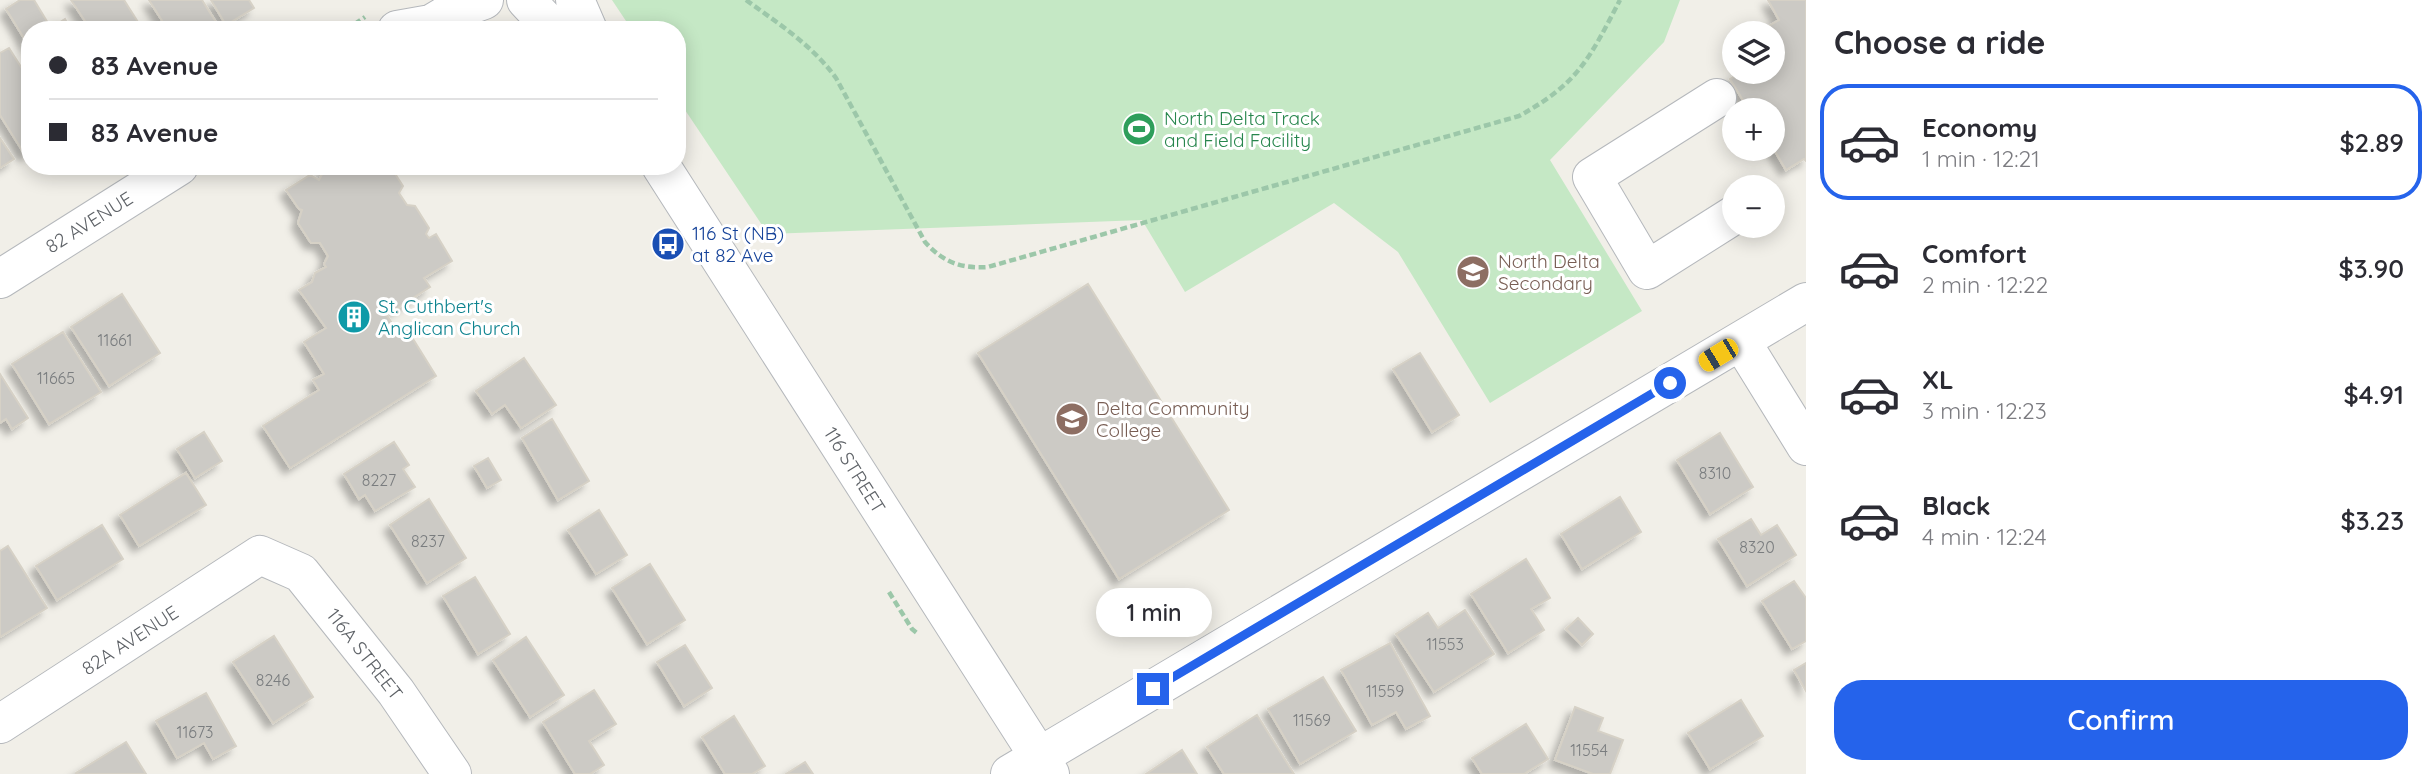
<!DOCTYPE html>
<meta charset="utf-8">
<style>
:root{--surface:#fff;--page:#f2f2f3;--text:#2b2b33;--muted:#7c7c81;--line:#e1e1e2;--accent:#2563eb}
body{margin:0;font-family:Quicksand,sans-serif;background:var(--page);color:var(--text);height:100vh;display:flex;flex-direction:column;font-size:26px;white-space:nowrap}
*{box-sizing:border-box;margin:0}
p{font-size:23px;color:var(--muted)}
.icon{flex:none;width:38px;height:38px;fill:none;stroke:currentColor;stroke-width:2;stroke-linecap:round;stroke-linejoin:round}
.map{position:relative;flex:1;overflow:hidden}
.panel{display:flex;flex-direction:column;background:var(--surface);width:630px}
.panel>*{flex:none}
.guide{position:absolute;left:21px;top:21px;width:665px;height:154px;border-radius:28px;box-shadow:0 4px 18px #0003;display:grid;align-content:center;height:154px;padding:0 28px;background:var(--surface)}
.fabs{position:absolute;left:1722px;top:21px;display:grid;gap:14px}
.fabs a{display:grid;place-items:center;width:63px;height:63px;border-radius:50%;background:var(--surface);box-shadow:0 4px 18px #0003;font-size:35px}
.end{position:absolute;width:32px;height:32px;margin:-16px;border:9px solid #2563eb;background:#fff;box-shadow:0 0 0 4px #fff}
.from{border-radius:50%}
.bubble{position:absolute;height:49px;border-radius:24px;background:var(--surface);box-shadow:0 4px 18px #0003;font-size:23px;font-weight:600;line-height:49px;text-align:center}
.car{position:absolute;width:21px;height:42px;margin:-21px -10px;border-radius:9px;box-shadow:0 0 5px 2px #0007;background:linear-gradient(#f5c518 24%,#345 0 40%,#f5c518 0 76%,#345 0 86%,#f5c518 0)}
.guide b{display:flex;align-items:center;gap:24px;height:66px;font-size:26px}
.guide b+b{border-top:2px solid var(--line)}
.guide i{width:18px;height:18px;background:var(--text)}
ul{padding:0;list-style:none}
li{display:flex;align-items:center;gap:21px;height:116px;margin:0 14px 10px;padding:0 14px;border:4px solid transparent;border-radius:28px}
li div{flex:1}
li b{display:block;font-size:26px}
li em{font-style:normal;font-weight:600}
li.current{border-color:var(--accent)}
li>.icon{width:63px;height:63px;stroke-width:1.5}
h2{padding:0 28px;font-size:32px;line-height:84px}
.button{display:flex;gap:14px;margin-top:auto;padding:14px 28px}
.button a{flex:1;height:80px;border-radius:28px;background:var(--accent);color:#fff;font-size:28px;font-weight:600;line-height:80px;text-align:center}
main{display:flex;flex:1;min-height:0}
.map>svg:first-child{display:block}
.green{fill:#c5e8c5}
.building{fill:#cccac5;stroke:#d6d1c6;stroke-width:2;filter:url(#shadow)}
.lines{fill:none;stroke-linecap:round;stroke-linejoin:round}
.minor-casing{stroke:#b5b8bc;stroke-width:40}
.path{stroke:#9cc7a9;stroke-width:4.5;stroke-dasharray:7 3.5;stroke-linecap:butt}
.minor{stroke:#fff;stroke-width:38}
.route{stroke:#2563eb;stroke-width:9}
.labels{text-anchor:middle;stroke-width:6;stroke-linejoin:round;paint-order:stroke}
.number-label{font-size:16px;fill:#7a7d7f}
.leisure-label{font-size:19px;fill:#27864d;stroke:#fff;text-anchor:start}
.street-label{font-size:19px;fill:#5f6368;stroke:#fff}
.transit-label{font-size:19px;fill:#164399;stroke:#fff;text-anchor:start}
.education-label{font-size:19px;fill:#785e54;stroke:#fff;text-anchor:start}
.culture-label{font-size:19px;fill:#0d838f;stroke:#fff;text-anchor:start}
</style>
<main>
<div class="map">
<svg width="1806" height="774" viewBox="0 0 1806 774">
<defs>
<filter id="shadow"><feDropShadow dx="-6" dy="6" stdDeviation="3.5" flood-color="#0004"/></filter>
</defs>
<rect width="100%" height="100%" fill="#f1efe8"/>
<path class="green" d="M612 0H1680L1664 42 1550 160 1642 311 1490 403 1398 252 1334 203 1185 292 1142 220 768 234 677 98V30H632Z"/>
<path class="building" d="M20 0H34L51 28 65 19 71 30H30V48L6 9Z
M71 0H124L143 30H91Z
M149 0H202L221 30H168Z
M211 0H249L254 8 226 25Z
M1768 0H1806V161L1804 159 1786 170 1773 148V110H1749L1730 79 1742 72H1773V33H1757L1779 20Z
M9 48 30 81V152L25 155 0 115V53Z
M0 138 14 159 0 168Z
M343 166H390L403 186 399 193 407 205 415 206 429 228 426 234 429 238 436 234 452 261 424 278 430 287 393 311 388 302 381 306 400 336 408 331 436 376 290 468 263 426 319 390 313 380 324 374 304 342 326 328 299 290 312 282 315 273 326 267 324 264 328 256 320 243H311L298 223 302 210 299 209 286 190 310 175 319 180 325 169Z
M1088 284 1229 510 1119 579 978 353Z
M122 294 160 353 109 386 71 327Z
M63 332 101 392 49 424 12 364Z
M1420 353 1459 415 1432 432 1393 369Z
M524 358 556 405 521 428 505 405 492 414 476 391Z
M0 374 28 418 12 429 6 419 0 423Z
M552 419 589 481 558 500 522 438Z
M204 432 222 461 195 478 177 449Z
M1720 433 1753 487 1710 514 1677 460Z
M394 442 409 465 403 469 415 487 375 511 365 495 359 499 344 474Z
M488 458 501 480 487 488 474 466Z
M186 473 206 505 139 546 120 515Z
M1620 497 1641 532 1582 569 1561 534Z
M429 499 466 558 427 583 390 525Z
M599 510 627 555 596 574 568 530Z
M1751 519 1761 535 1777 525 1796 555 1747 586 1718 539Z
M102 525 123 559 57 600 36 566Z
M8 546 47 608 0 637V551Z
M1526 559 1550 598 1531 609 1544 630 1508 653 1471 594Z
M650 564 685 620 647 644 612 588Z
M475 577 510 634 478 654 443 596Z
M1794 581 1806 598V641L1792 649 1762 601Z
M1465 610 1494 654 1434 692 1396 634 1428 613 1438 628Z
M1578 618 1593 634 1582 645 1566 629Z
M274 636 313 697 273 723 233 662Z
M526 637 564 695 530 717 493 660Z
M1390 643 1430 716 1406 729 1396 712 1372 725 1341 670Z
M685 645 712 688 684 706 657 662Z
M1806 663V691L1794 670Z
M1323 677 1356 731 1300 764 1268 709Z
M594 690 616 724 589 741 604 765 590 774H575L543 722Z
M206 693 236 746 213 759 204 743 177 758 156 721Z
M1741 700 1763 736 1710 769 1688 733Z
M1575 707 1603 718 1598 731 1623 740 1610 774H1593L1555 760Z
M1257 715 1294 774H1224L1207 747Z
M734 716 765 766 752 774H725L702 737Z
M1526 724 1548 759 1524 774H1482L1472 758Z
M126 742 146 774H76V773Z
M1182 750 1197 774H1146Z
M805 762 813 774H786Z"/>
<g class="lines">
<defs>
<path id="minor" d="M526 0 554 30
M575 0 588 30
M397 30 431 24 453 11 484 0
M1717 98 1592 177 1647 270 1734 215
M661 166 1050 774
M0 279 179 166
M1741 341 1806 446
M0 724 260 555 301 573 396 692 452 774
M1010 774 1806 302"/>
</defs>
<use href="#minor" class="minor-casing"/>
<path class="path" d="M746 0C779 24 812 45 836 78L925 242C943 262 961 269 988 267L1519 116C1579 83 1589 59 1620 0
M346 30 365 17
M889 592 912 629 917 633"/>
<use href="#minor" class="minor"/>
</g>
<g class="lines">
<path class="route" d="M1153 689 1670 383"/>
</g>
<defs>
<symbol id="stadium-disc" viewBox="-11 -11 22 22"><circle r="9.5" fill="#2e9e5b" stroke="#fff"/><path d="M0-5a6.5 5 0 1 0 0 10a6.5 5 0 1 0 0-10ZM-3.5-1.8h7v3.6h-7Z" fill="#fff"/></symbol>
<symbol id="bus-disc" viewBox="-11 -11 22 22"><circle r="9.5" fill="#1a4fb4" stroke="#fff"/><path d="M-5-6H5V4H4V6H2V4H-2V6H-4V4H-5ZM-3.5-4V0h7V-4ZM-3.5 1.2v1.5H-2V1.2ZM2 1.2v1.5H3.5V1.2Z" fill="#fff"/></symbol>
<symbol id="school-disc" viewBox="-11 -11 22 22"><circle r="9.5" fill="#8d6e63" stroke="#fff"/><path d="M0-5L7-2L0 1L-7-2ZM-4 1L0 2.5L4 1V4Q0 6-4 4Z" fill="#fff"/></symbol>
<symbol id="building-disc" viewBox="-11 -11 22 22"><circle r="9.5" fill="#0f9aa8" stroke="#fff"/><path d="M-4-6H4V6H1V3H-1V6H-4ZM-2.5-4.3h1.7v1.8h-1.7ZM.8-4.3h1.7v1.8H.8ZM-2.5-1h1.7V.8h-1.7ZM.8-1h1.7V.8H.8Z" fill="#fff"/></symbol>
<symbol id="university-disc" viewBox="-11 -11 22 22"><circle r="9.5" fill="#8d6e63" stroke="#fff"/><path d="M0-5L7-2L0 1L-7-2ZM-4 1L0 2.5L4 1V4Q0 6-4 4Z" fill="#fff"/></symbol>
</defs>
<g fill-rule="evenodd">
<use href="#stadium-disc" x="1120" y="110" width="38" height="38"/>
<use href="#bus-disc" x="649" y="225" width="38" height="38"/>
<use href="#school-disc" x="1454" y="253" width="38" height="38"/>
<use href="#building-disc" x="335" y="298" width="38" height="38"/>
<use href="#university-disc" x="1053" y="400" width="38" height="38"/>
</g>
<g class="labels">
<g class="number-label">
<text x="115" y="346">11661</text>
<text x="56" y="384">11665</text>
<text x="1715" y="479">8310</text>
<text x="379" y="486">8227</text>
<text x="428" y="547">8237</text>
<text x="1757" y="553">8320</text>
<text x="1445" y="650">11553</text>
<text x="273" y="686">8246</text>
<text x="1385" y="697">11559</text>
<text x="1312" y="726">11569</text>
<text x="195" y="738">11673</text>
<text x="1589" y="756">11554</text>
</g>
<g class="leisure-label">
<text x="1164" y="125">North Delta Track<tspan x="1164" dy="22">and Field Facility</tspan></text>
</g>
<g class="street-label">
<text transform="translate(89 222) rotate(-32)" y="7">82 AVENUE</text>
<text transform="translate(855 470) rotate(58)" y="7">116 STREET</text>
<text transform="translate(130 640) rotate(-33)" y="7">82A AVENUE</text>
<text transform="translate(365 654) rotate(52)" y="7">116A STREET</text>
</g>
<g class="transit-label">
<text x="692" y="240">116 St (NB)<tspan x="692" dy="22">at 82 Ave</tspan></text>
</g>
<g class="education-label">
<text x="1498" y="268">North Delta<tspan x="1498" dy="22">Secondary</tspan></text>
<text x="1096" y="415">Delta Community<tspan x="1096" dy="22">College</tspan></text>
</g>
<g class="culture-label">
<text x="378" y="313">St. Cuthbert's<tspan x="378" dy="22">Anglican Church</tspan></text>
</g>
</g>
</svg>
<div class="fabs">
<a><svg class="icon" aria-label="layers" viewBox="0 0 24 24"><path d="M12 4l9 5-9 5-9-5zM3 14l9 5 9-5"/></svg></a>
<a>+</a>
<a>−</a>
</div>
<i class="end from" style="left:1670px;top:383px"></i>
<i class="end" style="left:1153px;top:689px"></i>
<div class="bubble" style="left:1096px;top:588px;width:116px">1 min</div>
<i class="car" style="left:1718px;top:355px;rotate:239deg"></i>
<div class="guide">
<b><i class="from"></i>83 Avenue</b>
<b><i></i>83 Avenue</b>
</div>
</div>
<section class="panel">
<h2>Choose a ride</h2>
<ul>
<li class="current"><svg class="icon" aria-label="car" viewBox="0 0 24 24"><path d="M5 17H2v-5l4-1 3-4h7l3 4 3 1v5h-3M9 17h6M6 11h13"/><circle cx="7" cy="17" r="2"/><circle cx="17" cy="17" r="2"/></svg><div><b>Economy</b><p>1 min · 12:21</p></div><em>$2.89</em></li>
<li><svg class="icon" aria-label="car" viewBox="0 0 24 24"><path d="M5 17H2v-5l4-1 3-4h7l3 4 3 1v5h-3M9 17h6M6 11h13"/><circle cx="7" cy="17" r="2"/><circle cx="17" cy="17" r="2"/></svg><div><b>Comfort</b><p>2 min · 12:22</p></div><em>$3.90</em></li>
<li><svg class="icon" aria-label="car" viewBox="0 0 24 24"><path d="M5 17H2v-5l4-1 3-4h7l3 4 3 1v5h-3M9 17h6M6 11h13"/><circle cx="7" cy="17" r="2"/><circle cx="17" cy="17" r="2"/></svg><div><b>XL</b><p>3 min · 12:23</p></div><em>$4.91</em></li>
<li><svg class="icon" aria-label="car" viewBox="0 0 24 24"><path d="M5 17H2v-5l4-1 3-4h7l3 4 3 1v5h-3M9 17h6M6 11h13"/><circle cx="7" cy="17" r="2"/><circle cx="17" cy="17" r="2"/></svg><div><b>Black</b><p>4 min · 12:24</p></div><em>$3.23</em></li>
</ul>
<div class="button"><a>Confirm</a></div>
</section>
</main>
